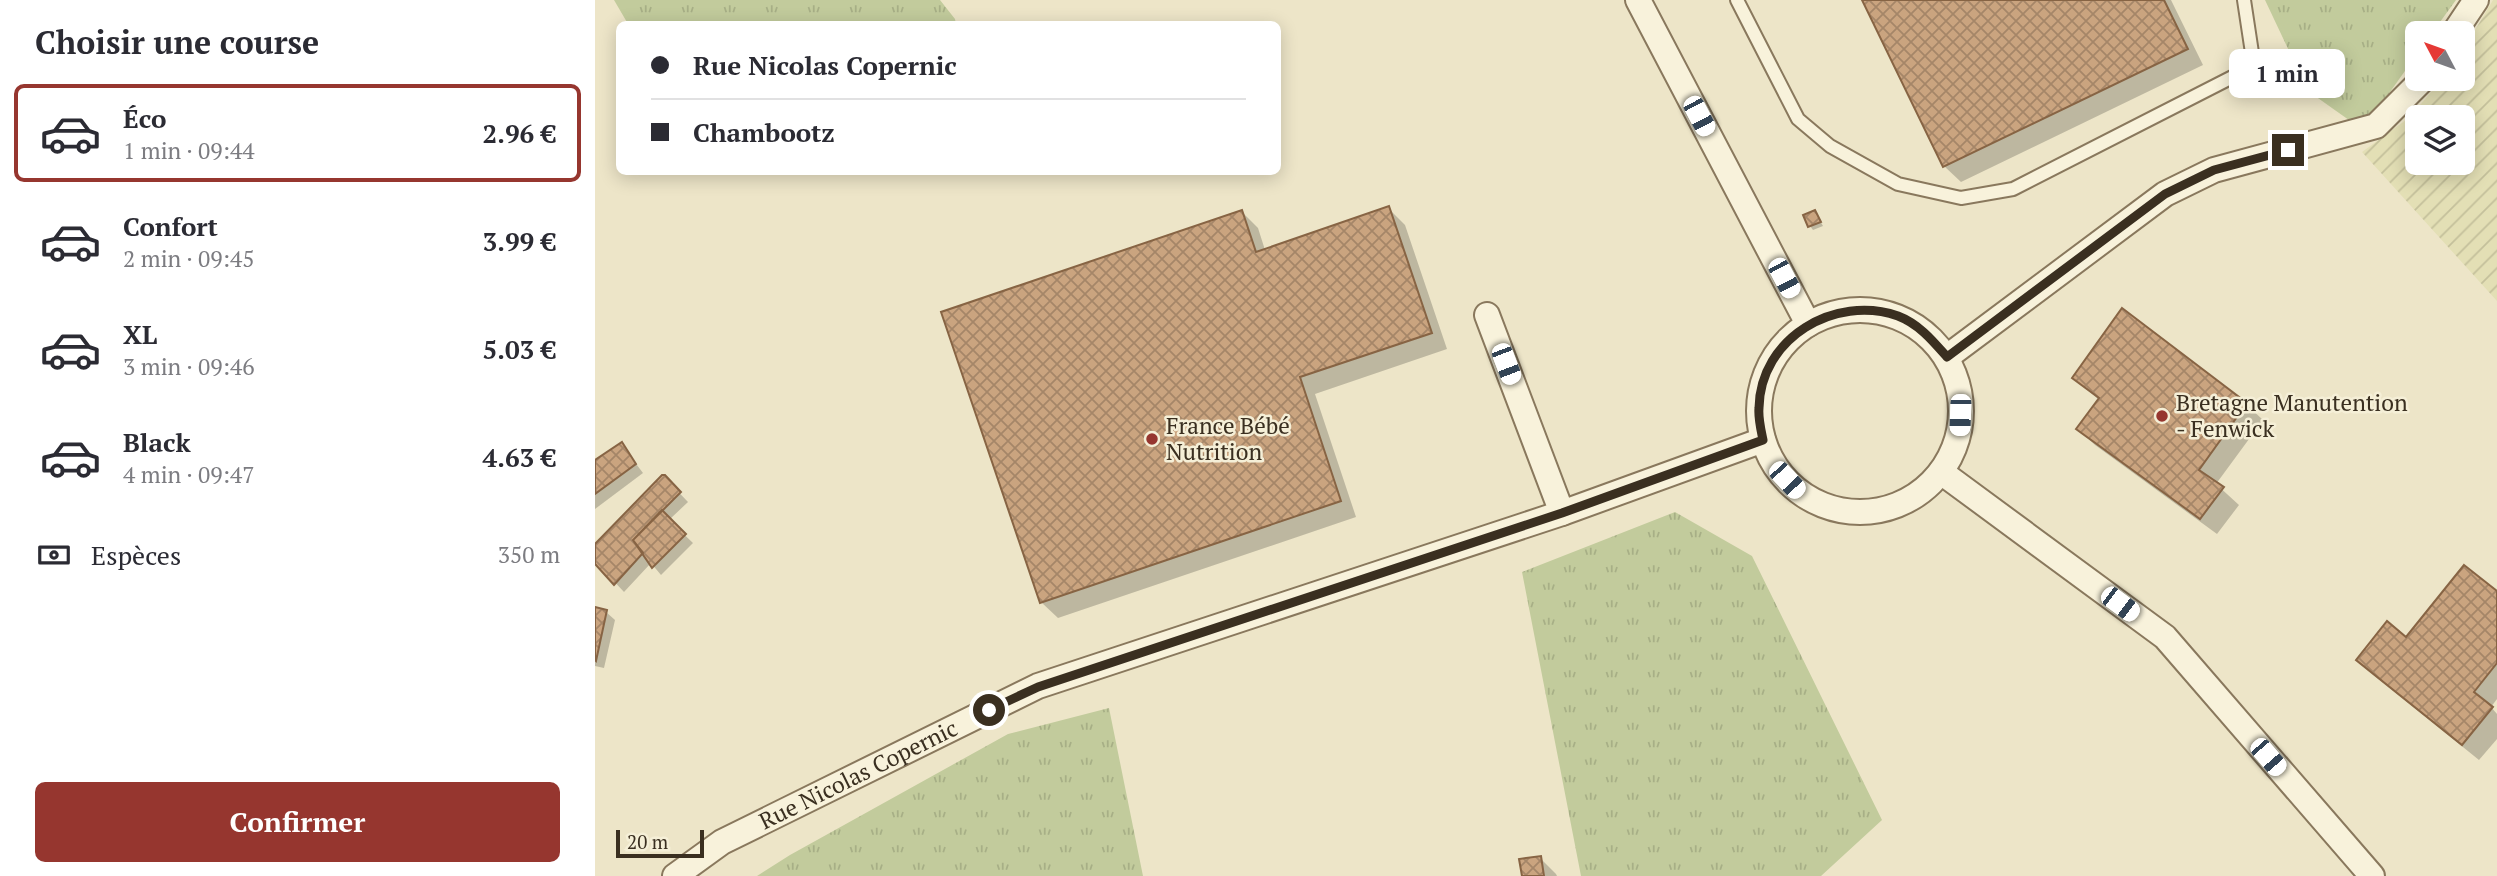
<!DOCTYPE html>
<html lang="fr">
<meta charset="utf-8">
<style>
:root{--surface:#fff;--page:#f7f7f7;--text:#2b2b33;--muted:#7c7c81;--line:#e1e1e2;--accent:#96362f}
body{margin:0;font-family:"PT Serif",serif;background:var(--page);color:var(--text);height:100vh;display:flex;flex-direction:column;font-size:26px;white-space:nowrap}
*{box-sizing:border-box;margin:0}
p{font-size:23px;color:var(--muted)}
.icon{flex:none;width:38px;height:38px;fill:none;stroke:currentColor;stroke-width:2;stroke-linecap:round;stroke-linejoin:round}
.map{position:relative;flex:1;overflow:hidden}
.drawer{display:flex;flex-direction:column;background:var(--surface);width:595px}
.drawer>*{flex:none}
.guide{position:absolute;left:21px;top:21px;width:665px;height:154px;border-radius:10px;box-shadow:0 4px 18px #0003;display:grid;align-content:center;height:154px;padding:0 35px;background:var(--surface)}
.needle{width:46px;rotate:311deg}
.controls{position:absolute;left:1810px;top:21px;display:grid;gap:14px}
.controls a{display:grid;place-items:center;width:70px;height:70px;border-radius:10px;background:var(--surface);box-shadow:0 4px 18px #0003;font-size:35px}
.scale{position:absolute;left:21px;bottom:18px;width:88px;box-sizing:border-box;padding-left:7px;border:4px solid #3a2f20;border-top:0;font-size:19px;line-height:24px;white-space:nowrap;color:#3a2f20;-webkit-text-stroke:5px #f5efd7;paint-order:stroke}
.end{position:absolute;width:32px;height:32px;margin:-16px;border:9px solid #3a2f20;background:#fff;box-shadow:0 0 0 4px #fff}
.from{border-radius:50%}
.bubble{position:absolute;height:49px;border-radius:10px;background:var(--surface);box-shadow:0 4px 18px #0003;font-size:23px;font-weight:600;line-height:49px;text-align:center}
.car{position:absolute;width:21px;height:42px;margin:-21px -10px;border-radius:9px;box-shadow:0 0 5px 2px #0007;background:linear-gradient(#fff 24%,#345 0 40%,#fff 0 76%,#345 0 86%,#fff 0)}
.guide b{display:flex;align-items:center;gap:24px;height:66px;font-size:26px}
.guide b+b{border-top:2px solid var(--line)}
.guide i{width:18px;height:18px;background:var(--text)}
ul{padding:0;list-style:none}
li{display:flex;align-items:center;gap:21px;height:98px;margin:0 14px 10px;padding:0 21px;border:4px solid transparent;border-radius:10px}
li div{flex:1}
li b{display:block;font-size:26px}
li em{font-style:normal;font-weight:600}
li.active{border-color:var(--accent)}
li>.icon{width:63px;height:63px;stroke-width:1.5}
h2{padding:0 35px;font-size:32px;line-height:84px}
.pay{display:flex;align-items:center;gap:18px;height:77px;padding:0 35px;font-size:26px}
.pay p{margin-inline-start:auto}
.cta{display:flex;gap:14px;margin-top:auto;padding:14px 35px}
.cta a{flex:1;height:80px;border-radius:10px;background:var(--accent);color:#fff;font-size:28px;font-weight:600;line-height:80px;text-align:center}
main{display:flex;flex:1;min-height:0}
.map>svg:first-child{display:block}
.farmland{fill:url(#farmland-furrows);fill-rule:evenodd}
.grass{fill:url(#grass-tufts)}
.shadow{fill:#0003}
.building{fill:url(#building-cross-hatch);stroke:#876444;stroke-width:2}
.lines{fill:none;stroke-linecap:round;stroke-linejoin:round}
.service-casing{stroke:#89785d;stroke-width:16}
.minor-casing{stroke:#89785d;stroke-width:28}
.service{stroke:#f8f2db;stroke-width:12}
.minor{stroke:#f8f2db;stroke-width:24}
.route{stroke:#3a2f20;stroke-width:9}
.poi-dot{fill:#96362f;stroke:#f5efd7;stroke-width:2.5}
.labels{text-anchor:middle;stroke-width:5;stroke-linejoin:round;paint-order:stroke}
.poi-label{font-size:23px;fill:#3a2f20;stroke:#f5efd7;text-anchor:start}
.street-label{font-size:23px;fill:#3a2f20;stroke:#f5efd7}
</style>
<main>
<section class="drawer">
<h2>Choisir une course</h2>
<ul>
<li class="active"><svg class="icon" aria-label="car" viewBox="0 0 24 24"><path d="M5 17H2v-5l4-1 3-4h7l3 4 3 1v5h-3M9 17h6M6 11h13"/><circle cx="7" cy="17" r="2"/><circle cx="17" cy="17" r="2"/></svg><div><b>Éco</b><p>1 min · 09:44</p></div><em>2.96 €</em></li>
<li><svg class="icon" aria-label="car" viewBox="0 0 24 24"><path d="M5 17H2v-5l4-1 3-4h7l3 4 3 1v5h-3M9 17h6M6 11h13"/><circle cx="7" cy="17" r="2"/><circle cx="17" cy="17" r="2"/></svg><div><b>Confort</b><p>2 min · 09:45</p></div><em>3.99 €</em></li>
<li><svg class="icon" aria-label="car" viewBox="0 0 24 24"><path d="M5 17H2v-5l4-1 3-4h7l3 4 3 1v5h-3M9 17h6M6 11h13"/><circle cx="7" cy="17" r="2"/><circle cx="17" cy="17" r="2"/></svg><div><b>XL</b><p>3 min · 09:46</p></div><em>5.03 €</em></li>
<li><svg class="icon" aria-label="car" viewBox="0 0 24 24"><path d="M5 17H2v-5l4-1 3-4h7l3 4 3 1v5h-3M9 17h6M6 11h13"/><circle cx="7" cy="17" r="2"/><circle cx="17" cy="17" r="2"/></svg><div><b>Black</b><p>4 min · 09:47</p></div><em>4.63 €</em></li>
</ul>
<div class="pay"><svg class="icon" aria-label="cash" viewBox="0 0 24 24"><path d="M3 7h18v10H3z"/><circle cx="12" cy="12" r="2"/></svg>Espèces<p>350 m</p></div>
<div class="cta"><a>Confirmer</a></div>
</section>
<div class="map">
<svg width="1902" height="876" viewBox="0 0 1902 876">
<defs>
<pattern id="farmland-furrows" width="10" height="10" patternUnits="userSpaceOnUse" patternTransform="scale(1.75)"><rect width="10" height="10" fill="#e3dfb5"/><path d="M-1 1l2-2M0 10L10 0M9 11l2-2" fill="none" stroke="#c4c09b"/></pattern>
<pattern id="grass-tufts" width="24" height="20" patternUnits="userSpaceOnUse" patternTransform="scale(1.75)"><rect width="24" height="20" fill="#c2cb9c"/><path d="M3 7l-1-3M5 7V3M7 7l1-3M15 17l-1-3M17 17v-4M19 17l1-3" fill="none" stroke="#a7af86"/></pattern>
<pattern id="building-cross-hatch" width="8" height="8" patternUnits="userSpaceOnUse" patternTransform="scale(1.75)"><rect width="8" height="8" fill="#caa47f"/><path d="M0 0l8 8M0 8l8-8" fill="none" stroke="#a58668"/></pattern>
</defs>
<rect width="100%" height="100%" fill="#ede5c8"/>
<path class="farmland" d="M1898 0H1902V301L1767 152 1815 117 1847 79H1867V52ZM1822 117H1867V163H1822Z"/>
<path class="grass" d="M19 0H345L360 19 361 24H33Z
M1670 0H1861L1837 33H1822V54L1768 130 1713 91Z
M1080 512 1157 556 1287 820 1226 876H986L927 572Z
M514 708 548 876H162L195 855 413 734Z"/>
<path class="shadow" d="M1269 0H1576L1608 65 1366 182 1349 166Z
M793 208 810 225 852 349 720 394 761 517 463 618 446 602 647 212 663 228 670 250Z
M1220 212 1228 226 1218 230 1215 226Z
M1479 378 1651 404 1668 420 1621 484 1644 505 1622 534 1500 445 1483 429 1504 400Z
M26 444 48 473 0 509V462Z
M69 477 93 502 74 520 98 543 66 575 56 563 29 592 0 561V546Z
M1902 593V699L1896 707 1902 714V739L1884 760 1780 676 1764 660 1812 639Z
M0 609 11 612 20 620 9 668 0 666Z
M945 858 961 874 962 876H929Z"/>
<path class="building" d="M1267 0H1569L1593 49 1348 167Z
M794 206 837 333 705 377 746 501 445 603 346 312 647 210 661 252Z
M1220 210 1226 222 1213 227 1208 215Z
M1527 308 1652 403 1604 470 1629 487 1605 519 1481 429 1504 398 1477 378Z
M27 442 41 464 0 494V460Z
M67 475H70L86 492 38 540 48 553 19 585 0 564V544Z
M67 510 91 534 57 568 38 540Z
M1869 565 1902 591V663L1879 692 1898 707 1867 745 1761 660 1792 621 1811 637Z
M0 607 12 610 1 661 0 660Z
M946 856 949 876H927L924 859Z"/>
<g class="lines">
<defs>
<path id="service" d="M1142 0 1203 119 1235 146 1303 184 1366 198 1418 189 1659 66 1649 0"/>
<g id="minor">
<path d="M1043 0 1213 324"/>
<path d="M1859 33 1881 0"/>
<circle cx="1265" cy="411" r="101"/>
<path d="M892 315 967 513"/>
<path d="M1352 357 1570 194 1619 170 1781 126 1828 79"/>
<path d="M1346 472 1570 637 1777 876"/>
<path id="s1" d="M80 876 127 842 443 686 967 513 1168 440"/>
</g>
</defs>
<use href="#service" class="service-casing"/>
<use href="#minor" class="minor-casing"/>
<use href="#service" class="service"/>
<use href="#minor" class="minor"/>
</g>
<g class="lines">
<path class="route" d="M394 710 443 687 967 513 1168 440C1166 430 1163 418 1164 408 1165 338 1240 294 1303 316 1324 324 1338 341 1352 357L1570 194 1619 170 1693 150"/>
</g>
<g class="poi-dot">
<circle cx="1567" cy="416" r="7"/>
<circle cx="557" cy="439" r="7"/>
</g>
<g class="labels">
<g class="poi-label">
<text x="1581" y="411">Bretagne Manutention<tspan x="1581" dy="26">- Fenwick</tspan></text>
<text x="571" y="434">France Bébé<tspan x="571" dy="26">Nutrition</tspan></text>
</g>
<g class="street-label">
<text dy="8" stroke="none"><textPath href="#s1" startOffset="210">Rue Nicolas Copernic</textPath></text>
</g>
</g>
</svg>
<div class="controls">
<a><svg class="needle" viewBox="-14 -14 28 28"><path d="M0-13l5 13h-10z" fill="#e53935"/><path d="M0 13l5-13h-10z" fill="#7c7c81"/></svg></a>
<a><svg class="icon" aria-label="layers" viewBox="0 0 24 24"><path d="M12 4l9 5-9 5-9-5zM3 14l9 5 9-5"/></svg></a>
</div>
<div class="scale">20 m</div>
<i class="end from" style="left:394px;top:710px"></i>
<i class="end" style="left:1693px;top:150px"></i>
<div class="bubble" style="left:1634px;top:49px;width:116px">1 min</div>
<i class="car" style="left:1104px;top:116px;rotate:152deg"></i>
<i class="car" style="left:1189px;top:278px;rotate:152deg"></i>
<i class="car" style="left:911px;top:364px;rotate:159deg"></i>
<i class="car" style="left:1365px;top:415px;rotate:182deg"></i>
<i class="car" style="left:1192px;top:480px;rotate:137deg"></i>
<i class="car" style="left:1525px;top:604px;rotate:127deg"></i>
<i class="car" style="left:1673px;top:757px;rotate:139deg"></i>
<div class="guide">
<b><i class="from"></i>Rue Nicolas Copernic</b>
<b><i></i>Chambootz</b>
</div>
</div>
</main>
